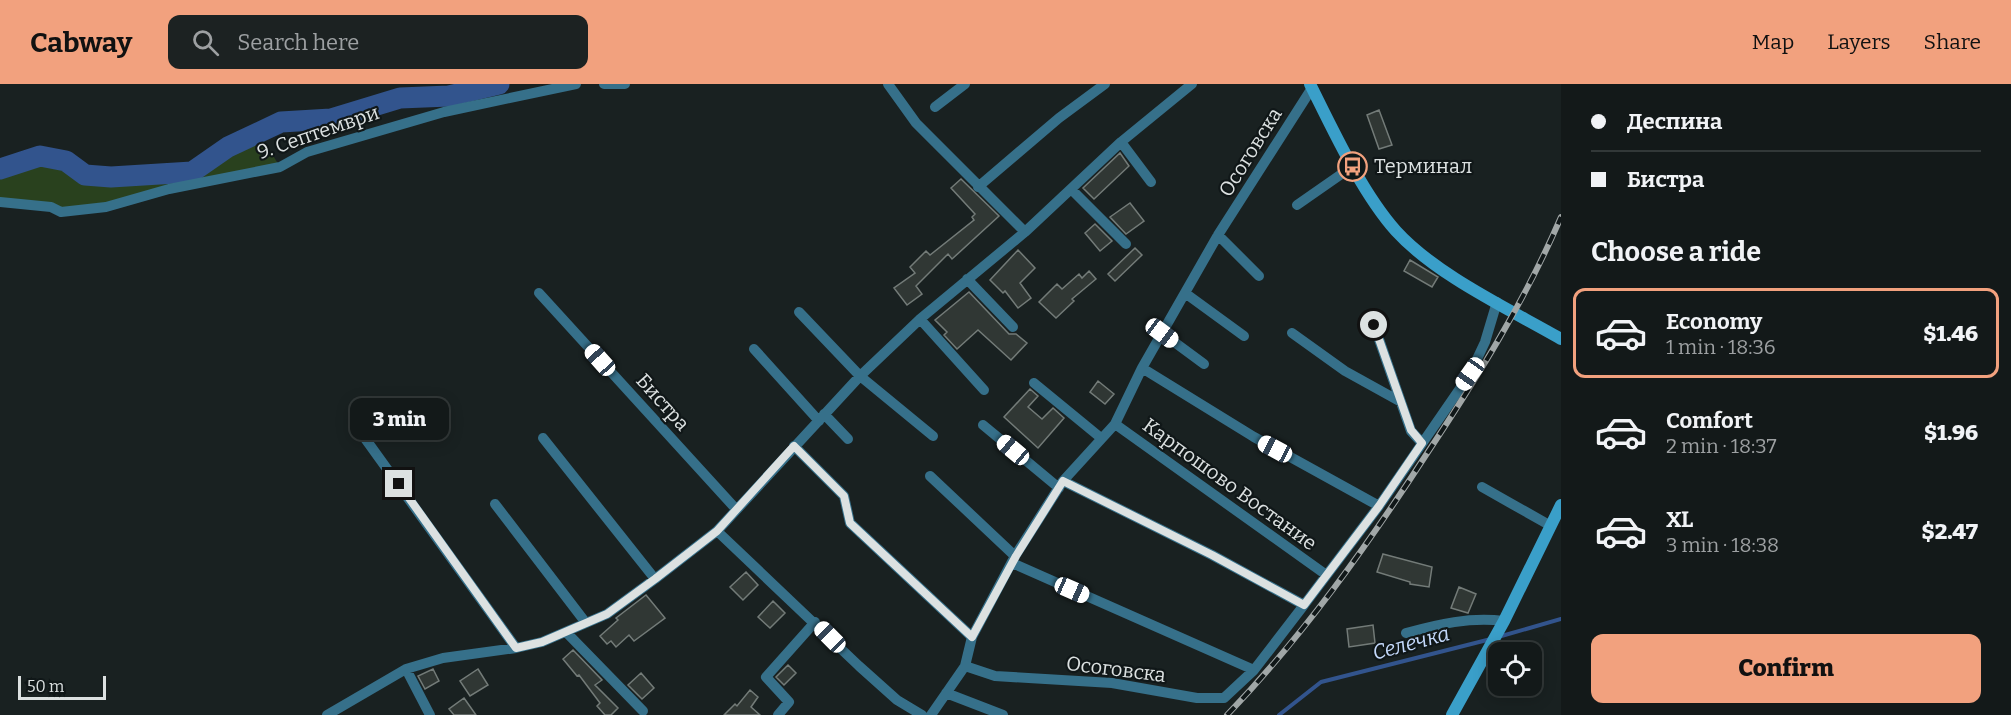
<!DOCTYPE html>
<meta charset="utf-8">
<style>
:root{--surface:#131919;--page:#1c2222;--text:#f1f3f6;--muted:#9da0a2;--line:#323838;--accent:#f2a17e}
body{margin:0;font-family:Bitter,serif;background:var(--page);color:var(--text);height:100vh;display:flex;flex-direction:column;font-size:22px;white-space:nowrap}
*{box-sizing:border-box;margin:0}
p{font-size:20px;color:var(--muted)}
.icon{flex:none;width:33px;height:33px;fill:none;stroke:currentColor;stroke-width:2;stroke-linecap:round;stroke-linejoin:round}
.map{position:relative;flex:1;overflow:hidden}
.panel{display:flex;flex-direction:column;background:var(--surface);width:450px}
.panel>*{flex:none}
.hud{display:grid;align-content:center;height:132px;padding:0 30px;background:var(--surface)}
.controls{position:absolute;left:1488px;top:558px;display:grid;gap:12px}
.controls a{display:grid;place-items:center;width:54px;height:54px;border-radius:12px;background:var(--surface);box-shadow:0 3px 15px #0003,0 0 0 2px var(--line);font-size:30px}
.scale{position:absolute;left:18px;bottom:15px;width:88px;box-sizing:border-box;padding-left:6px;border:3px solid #dce1e1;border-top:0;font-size:16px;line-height:21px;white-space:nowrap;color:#dce1e1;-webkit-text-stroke:4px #101718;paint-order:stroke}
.end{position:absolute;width:27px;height:27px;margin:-14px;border:8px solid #dce1e1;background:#111;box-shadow:0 0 0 3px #111}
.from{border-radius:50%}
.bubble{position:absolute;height:42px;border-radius:12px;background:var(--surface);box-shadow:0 3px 15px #0003,0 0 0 2px var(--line);font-size:20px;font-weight:800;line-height:42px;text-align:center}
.car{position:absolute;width:18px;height:36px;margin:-18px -9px;border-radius:8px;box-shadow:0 0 4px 2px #0007;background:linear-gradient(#fff 24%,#345 0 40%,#fff 0 76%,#345 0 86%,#fff 0)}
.hud b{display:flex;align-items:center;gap:21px;height:57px;font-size:22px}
.hud b+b{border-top:2px solid var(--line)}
.hud i{width:15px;height:15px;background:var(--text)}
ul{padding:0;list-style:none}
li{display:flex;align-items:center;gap:18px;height:90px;margin:0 12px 9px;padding:0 18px;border:3px solid transparent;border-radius:12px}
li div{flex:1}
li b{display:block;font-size:22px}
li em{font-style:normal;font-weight:800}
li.current{border-color:var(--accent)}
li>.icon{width:54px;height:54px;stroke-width:1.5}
h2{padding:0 30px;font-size:27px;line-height:72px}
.action{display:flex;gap:12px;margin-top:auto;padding:12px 30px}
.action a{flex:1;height:69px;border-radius:12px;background:var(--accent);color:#111;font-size:24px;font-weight:800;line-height:69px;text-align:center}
header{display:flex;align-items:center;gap:36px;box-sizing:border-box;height:84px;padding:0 30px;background:var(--accent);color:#111}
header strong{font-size:28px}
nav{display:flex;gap:33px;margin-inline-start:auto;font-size:21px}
.search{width:420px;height:54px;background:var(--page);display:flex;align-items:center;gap:15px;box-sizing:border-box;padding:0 21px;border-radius:12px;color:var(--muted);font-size:22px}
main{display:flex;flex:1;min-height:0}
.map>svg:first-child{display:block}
.green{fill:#29411e}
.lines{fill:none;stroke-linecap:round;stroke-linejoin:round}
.stream{stroke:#32548d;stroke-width:4}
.river{stroke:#32548d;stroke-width:21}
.building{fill:#303734;stroke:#737b78;stroke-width:1.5}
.minor{stroke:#36708a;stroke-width:10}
.secondary{stroke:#3a9fc9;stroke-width:12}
.rail-casing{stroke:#a1a7a7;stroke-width:6}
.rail{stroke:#101718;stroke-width:4;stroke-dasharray:11;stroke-linecap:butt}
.route{stroke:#dce1e1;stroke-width:8}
.labels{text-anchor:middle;stroke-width:4.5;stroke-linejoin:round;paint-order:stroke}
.street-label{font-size:20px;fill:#dce1e1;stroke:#101718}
.poi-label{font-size:20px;fill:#dce1e1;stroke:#101718;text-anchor:start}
.water-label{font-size:21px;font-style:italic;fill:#c3d8fa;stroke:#101718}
</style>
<header>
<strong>Cabway</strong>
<div class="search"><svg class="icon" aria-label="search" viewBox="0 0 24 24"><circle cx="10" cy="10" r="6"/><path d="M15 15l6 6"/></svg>Search here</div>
<nav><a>Map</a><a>Layers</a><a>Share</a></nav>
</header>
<main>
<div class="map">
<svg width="1561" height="631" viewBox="0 0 1561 631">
<rect width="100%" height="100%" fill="#192121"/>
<path class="green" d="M258 47 280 83 61 128 0 118V85L40 72 66 77 85 91 111 93 192 88 228 63Z"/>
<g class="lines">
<path class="stream" d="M1498 553 1561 535
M1279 631 1321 598 1491 555"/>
<path class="river" d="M0 85 40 72 66 77 85 91 111 93 192 88 228 63 281 38 331 35 400 14 449 12 499 0"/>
</g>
<path class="building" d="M1379 26 1392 61 1379 65 1367 31Z
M1120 69 1129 82 1094 115 1083 104Z
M961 95 999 132 952 175 948 170 916 202 922 210 907 221 894 204 915 189 910 183 926 167 930 171 974 136 972 133 975 130 951 104Z
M1130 119 1144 137 1126 150 1110 133Z
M1095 140 1112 157 1100 167 1085 149Z
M1135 164 1142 171 1115 197 1108 190Z
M1018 166 1035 184 1020 199 1031 214 1018 224 1005 207 1003 209 990 196Z
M1410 176 1438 193 1432 203 1404 187Z
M1089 187 1096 195 1072 215 1074 217 1056 234 1039 218 1057 200 1062 205 1079 190 1082 194Z
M969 208 1009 250H1016L1027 259 1011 276 978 246 957 265 944 251 947 248 935 236Z
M1098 297 1114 310 1105 320 1090 308Z
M1030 305 1038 312 1028 323 1042 335 1053 324 1064 334 1038 364 1004 333Z
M1383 470 1432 483 1429 503 1410 500V498L1377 488Z
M746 488 758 501 743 516 730 503Z
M1459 503 1476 510 1468 529 1451 524Z
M646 511 665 534 634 557 629 551 616 563 611 557 607 560 600 552 618 536 616 534Z
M773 517 785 529 770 544 758 533Z
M1373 541 1375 559 1349 563 1347 545Z
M573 566 602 596 595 601 618 624 611 631H605L597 622 600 619 579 591 577 592 563 575Z
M788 581 796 589 784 601 776 593Z
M433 585 439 597 425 605 418 592Z
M478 585 488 601 470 612 460 597Z
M641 589 654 604 642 615 628 601Z
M750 606 758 613 751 623 760 631H724L735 620 737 622Z
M464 614 476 631H454L449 625Z"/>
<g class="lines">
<path class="minor" d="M604 0H625
M888 0 916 39 1025 148
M935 23 965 0
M1121 58 1151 98
M978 103 1059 34 1105 0
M1071 105 1126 160
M0 118 51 123 61 128 106 123 169 105 280 83 307 68 444 28 576 0
M1297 121 1353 82
M1218 151 1259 192
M967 195 1013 243
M539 209 736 425
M1185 209 1244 252
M799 228 860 292 933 352
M920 235 984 306
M1374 241 1411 347 1422 359
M1162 249 1204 280
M1292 249 1345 287 1401 318
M754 265 819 337
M1142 284 1254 353 1379 422
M1034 299 1101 354
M824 330 848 355
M1115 340 1325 490
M983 341 1059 404
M359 346 516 564
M543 354 655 495
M794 362 844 412 850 439 972 553
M930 392 1015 472
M1063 397 1212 471 1304 521
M1482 403 1551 442
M495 420 586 539
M717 447 859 582 897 616 922 631
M1012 479 1254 586
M566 548 643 627
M1406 549C1439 540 1469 533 1504 537
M965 582 995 592 1112 599 1197 614H1224L1254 586 1304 521 1379 422 1470 290 1485 258 1497 218
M406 585 430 631
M946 609 1003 631
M327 631 406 585 443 574 516 564 542 558 607 530 655 495 717 447 860 292 920 235 1025 148 1121 58 1192 0
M778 631 789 618 766 593 815 538
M931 631 965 582 972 553 1015 472 1063 397 1115 340 1142 284 1218 151 1312 4"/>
<path class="secondary" d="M1310 0C1333 46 1362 109 1396 147 1436 191 1509 225 1561 255
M1452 631 1504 537 1561 421"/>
<defs>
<path id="rail" d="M1227 631C1303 552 1367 462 1426 371 1477 294 1525 217 1561 133"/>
</defs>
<use href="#rail" class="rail-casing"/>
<use href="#rail" class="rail"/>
</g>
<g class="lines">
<path class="route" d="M399 400 516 564 542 558 607 530 655 495 717 447 794 362 844 412 850 439 972 553 1016 472 1063 397 1212 471 1304 521 1379 422 1422 359 1411 346 1374 241"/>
</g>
<defs>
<symbol id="bus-ring" viewBox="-11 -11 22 22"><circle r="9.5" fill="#101718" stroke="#f2a17e" stroke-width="1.5"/><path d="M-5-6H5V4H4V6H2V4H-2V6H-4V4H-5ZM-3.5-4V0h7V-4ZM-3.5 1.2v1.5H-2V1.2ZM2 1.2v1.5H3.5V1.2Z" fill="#f2a17e"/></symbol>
</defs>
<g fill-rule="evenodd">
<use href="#bus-ring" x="1336" y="66" width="33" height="33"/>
</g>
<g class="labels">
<g class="street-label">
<text transform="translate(318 48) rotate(-19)" y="7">9. Септември</text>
<text transform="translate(1250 68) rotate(-58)" y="7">Осоговска</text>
<text transform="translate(663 318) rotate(48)" y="7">Бистра</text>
<text transform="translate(1230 400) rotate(36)" y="7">Карпошово Востание</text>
<text transform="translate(1116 585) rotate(7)" y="7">Осоговска</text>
</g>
<g class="poi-label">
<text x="1374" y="89">Терминал</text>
</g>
<g class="water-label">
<text transform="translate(1411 559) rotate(-15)" y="7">Селечка</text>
</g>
</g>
</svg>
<div class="controls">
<a><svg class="icon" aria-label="locate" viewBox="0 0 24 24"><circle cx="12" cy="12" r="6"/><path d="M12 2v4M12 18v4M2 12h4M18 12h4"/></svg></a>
</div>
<div class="scale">50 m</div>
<i class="end from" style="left:1374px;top:241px"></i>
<i class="end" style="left:399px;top:400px"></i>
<div class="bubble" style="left:350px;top:314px;width:99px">3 min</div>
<i class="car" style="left:1162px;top:249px;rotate:127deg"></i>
<i class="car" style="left:600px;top:276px;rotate:318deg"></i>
<i class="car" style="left:1470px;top:290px;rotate:215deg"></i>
<i class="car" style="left:1275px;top:365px;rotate:298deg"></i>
<i class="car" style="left:1013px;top:366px;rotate:310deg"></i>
<i class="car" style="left:1072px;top:506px;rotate:114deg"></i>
<i class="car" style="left:830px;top:553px;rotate:315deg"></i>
</div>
<section class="panel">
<div class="hud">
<b><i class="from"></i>Деспина</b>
<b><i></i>Бистра</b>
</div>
<h2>Choose a ride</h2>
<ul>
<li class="current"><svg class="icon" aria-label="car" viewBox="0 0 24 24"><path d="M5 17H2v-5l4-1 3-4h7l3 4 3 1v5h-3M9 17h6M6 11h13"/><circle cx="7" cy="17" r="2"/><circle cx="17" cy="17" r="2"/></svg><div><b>Economy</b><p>1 min · 18:36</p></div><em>$1.46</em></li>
<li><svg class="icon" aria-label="car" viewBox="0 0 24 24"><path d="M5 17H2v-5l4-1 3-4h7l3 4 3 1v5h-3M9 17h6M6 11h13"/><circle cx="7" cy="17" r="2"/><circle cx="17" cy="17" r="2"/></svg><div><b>Comfort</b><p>2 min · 18:37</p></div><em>$1.96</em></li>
<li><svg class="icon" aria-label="car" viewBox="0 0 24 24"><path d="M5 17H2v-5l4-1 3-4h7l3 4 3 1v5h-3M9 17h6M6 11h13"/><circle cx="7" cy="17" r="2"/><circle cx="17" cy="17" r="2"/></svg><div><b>XL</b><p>3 min · 18:38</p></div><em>$2.47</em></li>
</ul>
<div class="action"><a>Confirm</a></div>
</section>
</main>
